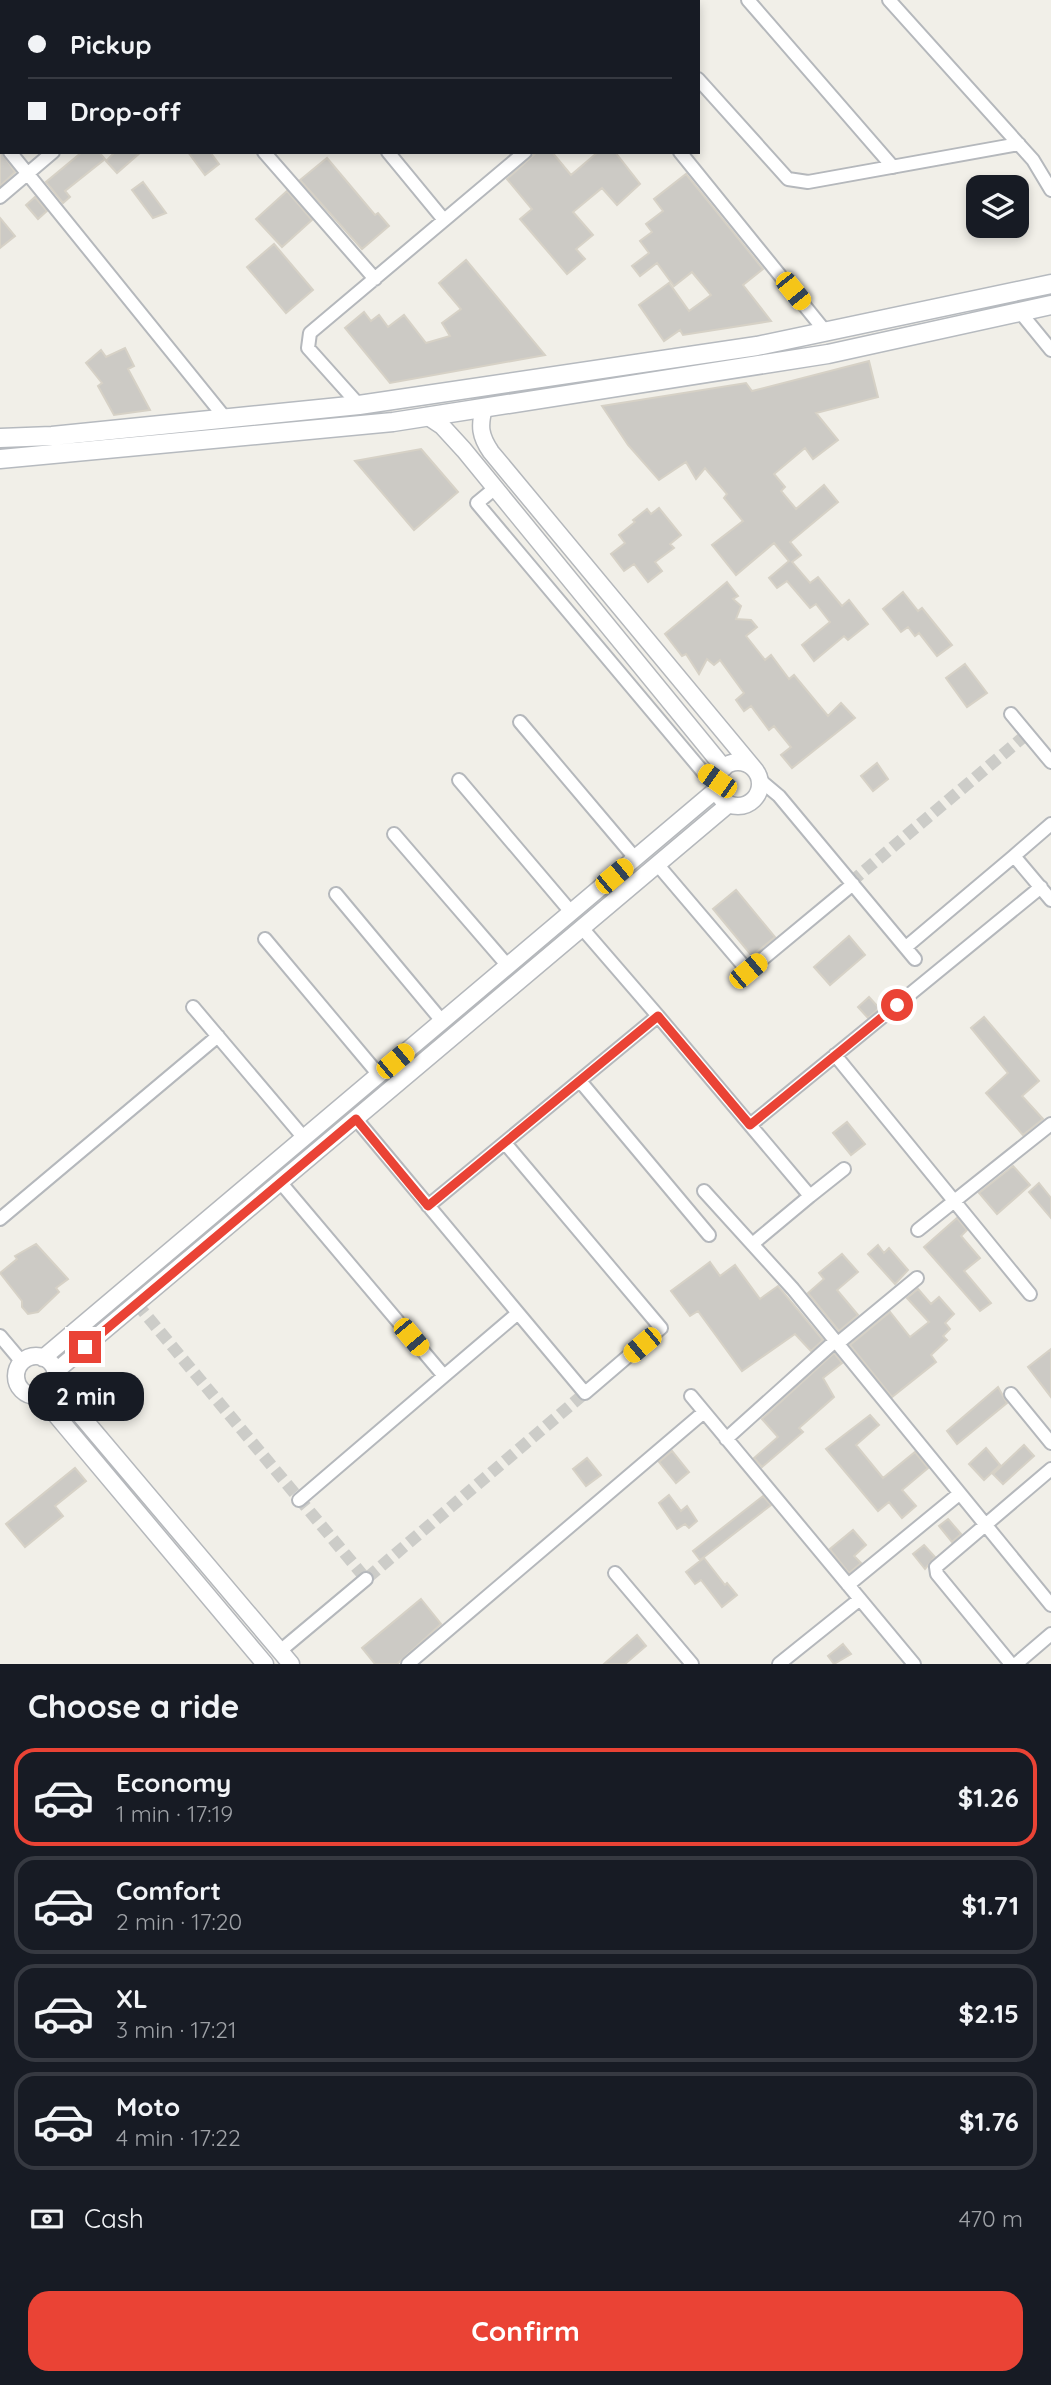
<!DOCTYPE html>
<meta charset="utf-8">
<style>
:root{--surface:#171b24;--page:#20242c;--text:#f1f3f6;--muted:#9ea1a6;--line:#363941;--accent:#ea4335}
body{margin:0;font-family:Quicksand,sans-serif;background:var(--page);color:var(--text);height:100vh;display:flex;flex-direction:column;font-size:26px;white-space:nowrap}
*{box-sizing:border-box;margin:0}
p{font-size:23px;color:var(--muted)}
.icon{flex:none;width:38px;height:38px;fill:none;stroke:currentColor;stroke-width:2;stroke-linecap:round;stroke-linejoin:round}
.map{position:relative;height:1664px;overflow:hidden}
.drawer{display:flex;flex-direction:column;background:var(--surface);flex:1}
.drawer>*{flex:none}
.banner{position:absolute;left:0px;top:0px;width:700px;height:154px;box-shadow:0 4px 10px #0003;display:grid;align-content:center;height:154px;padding:0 28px;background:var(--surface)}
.controls{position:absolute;left:966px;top:175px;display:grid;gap:14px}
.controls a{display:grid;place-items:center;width:63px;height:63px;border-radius:14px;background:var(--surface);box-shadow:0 4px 10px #0003;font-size:35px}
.end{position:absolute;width:32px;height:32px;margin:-16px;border:9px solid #ea4335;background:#fff;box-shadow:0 0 0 4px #fff}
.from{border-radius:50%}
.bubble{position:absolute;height:49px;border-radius:21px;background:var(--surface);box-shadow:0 4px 10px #0003;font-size:23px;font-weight:700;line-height:49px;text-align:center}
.car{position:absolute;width:21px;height:42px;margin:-21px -10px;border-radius:9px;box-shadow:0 0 5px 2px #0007;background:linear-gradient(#f5c518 24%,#345 0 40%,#f5c518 0 76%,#345 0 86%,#f5c518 0)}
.banner b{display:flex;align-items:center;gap:24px;height:66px;font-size:26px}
.banner b+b{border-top:2px solid var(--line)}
.banner i{width:18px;height:18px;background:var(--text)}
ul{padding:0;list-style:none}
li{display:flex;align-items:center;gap:21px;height:98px;margin:0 14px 10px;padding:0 14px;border:4px solid var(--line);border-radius:21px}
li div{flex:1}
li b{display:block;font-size:26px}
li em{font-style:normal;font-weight:700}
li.on{border-color:var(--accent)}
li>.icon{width:63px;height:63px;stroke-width:1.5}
h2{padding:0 28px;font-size:32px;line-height:84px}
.pay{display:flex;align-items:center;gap:18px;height:77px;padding:0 28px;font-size:26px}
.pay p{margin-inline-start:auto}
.cta{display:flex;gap:14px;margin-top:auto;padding:14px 28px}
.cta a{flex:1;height:80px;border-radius:21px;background:var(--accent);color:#fff;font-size:28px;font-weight:700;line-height:80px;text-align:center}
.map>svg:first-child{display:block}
.building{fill:#cccac5;stroke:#d6d1c6;stroke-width:2}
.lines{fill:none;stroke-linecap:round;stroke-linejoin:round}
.minor-tunnel{stroke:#ccccc8;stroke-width:12;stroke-dasharray:12 6;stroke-linecap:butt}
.minor-casing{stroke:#b5b8bc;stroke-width:16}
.tertiary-casing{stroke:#b5b8bc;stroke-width:19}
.secondary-casing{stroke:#b6babf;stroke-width:21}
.minor{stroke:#fff;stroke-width:12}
.tertiary{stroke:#fff;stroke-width:16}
.secondary{stroke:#fff;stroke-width:18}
.route{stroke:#ea4335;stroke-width:9}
</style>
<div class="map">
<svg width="1051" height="1664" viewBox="0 0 1051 1664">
<rect width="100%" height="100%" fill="#f1efe8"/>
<path class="building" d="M0 150 15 172 0 186Z
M82 152H99L105 159 65 191 70 197 63 203 46 182Z
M115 152H141L117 173 106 161Z
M188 152H210L219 164 205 175Z
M537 152H552L571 175 598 152H615L640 184 617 205 602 188 573 212 593 235 576 249 585 259 567 274 520 219 532 209 507 179Z
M327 158 375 215 378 213 389 226 362 249 300 180Z
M686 174 763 269 743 285 771 321 683 335 680 330 664 341 639 305 669 283 689 311 711 295 692 272 674 286 657 263 640 276 632 266 649 253 640 241 652 232 646 224 663 211 654 199Z
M143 182 166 213 153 218 132 190Z
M287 191 312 220 282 247 256 219Z
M35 197 47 211 38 219 26 205Z
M0 218 15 236 0 248Z
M274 244 313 290 286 313 247 267Z
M466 260 545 355 390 383 345 328 364 312 371 321 379 315 388 327 404 315 426 343 450 336 442 323 461 309 439 283Z
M125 348 134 366 128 369 150 410 114 415 98 386 102 383 86 363 101 350 106 357Z
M869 361 878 397 816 413 838 440 813 459 805 448 774 474 785 487 781 491 796 509 824 485 838 502 790 542 801 555 792 562 810 583 818 577 842 606 849 600 868 624 848 640 844 636 814 661 802 645 830 622 816 604 810 608 787 581 777 588 769 578 789 561 774 543 736 575 712 545 743 521 724 498 727 494 705 468 696 479 686 462 659 480 628 445 602 406 746 383 752 391Z
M421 449 458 492 414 530 355 461Z
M659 508 681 535 670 544 674 548 655 562 662 571 648 582 634 564 624 571 611 554 625 543 619 535 635 522 633 520 647 509 651 514Z
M727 582 738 596 733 599 741 606 736 619 751 620 757 627 746 636 765 660 771 655 789 679 794 675 828 716 841 703 855 718 792 768 781 755 791 747 774 726 769 730 751 706 744 711 736 700 744 693 720 660 714 665 707 659 699 674 686 654 682 656 665 634Z
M903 592 918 611 922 608 952 645 937 656 919 633 915 636 908 627 901 632 883 609Z
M965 664 987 693 967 707 946 678Z
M877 763 888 779 873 791 861 776Z
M736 890 775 937 752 956 713 909Z
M849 936 865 955 830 985 814 967Z
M869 997 879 1008 868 1018 858 1007Z
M984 1017 1039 1081 1022 1096 1043 1119 1023 1135 986 1093 1008 1073 971 1028Z
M847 1122 865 1144 851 1155 833 1133Z
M1013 1166 1030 1185 997 1214 979 1193Z
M1039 1183 1051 1198V1218L1029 1192Z
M957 1218 967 1230 961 1236 980 1258 964 1271 991 1303 980 1311 924 1247Z
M36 1244 68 1279 56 1288 59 1292 38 1312 28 1314 22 1307V1301L0 1273 17 1259 15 1256Z
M878 1245 884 1253 889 1248 908 1270 895 1284 868 1254Z
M842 1254 858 1272 837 1290 858 1315 839 1331 808 1293 824 1279 819 1273Z
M710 1262 720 1276 735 1265 760 1299 778 1286 823 1340 811 1351 795 1334 742 1371 698 1311 690 1316 671 1291Z
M918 1289 931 1304 939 1297 954 1314 945 1323 950 1329 943 1336 947 1340 931 1355 936 1362 892 1397 850 1345 890 1312 910 1337 929 1322 907 1298Z
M1051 1349V1397L1028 1367Z
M834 1353 842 1363 823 1378 834 1397 799 1428 803 1432 762 1467 754 1458 778 1437 762 1419Z
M998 1387 1007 1403 957 1444 947 1431Z
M870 1415 879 1425 856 1445 883 1478 915 1452 928 1468 902 1490 916 1506 902 1518 889 1502 878 1511 826 1449Z
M1024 1445 1034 1456 1003 1484 993 1474Z
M986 1448 1000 1465 984 1480 969 1464Z
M672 1451 689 1472 676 1483 659 1462Z
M587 1458 601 1475 586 1486 573 1469Z
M75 1468 86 1481 55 1506 63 1516 25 1547 6 1524Z
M669 1495 681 1511 687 1506 697 1521 689 1528 685 1524 677 1529 659 1503Z
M763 1496 771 1505 700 1560 693 1551Z
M948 1519 961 1534 952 1542 939 1526Z
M853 1530 866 1545 854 1556 861 1563 849 1573 830 1549Z
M924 1545 935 1557 925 1569 913 1554Z
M704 1558 725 1585 727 1583 737 1595 722 1607 701 1580 695 1584 686 1572Z
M421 1599 441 1624 397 1664H375L362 1648Z
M637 1635 646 1646 625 1664H604Z
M843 1644 851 1654 834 1664 828 1656Z"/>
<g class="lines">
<path class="minor-tunnel" d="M851 882 1027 734
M137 1304 366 1579 585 1393"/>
<defs>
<path id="minor" d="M108 0 109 2
M385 0 386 2
M628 0 630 2
M748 0 893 167
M889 0 1033 160 1051 190
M231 2 233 0
M698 79 788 179 808 182 1019 144
M0 103 2 102
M0 140 2 142
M10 152 226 419
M264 152 375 279
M388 152 444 220
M680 152 825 331
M0 197 53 152
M1020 312 1051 350
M359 405 308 348 310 333 525 152
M494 489 477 503 703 772 717 781
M1011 714 1051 762
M520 722 635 858
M459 780 571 912
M760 780 779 796 915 959
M1051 824 1014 856 1051 900
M394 834 508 966
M657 864 748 971 853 884
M336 894 442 1021
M265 939 379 1075
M906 947 1014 856
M193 1007 304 1138
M658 1016 810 1196 756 1241
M835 1055 1030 1294
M580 1081 709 1235
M750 1125 1041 887
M505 1143 661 1328 585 1393 518 1313
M281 1183 444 1376 518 1313 356 1119
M704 1191 793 1289 1051 1605
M810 1196 844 1169
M428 1206 658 1016 582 928
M0 1219 218 1036
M918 1230 1051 1124
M0 1336 22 1362
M837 1344 917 1278
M1011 1394 1051 1443
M691 1396 914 1664
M726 1439 835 1341
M299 1500 444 1376
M615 1573 692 1664
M848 1585 959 1494
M280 1651 366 1579
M408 1664 704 1412
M779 1664 860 1599
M1011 1664 937 1574 936 1567 1051 1469
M1016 1664 1051 1634"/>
<path id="tertiary" d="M484 408C479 426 480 436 491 452L756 771
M427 416 442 426 464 450 724 768
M716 784a22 22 0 1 1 44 0a22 22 0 1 1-44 0Z
M16 1376a20 20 0 1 1 40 0a20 20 0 1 1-40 0Z
M43 1358 717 789
M55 1372 729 804
M55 1385 291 1664
M40 1396 265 1664"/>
<path id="secondary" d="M0 438 52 436 359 405 757 346 1051 284
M0 459 393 422 828 354 1051 305"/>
</defs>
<use href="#minor" class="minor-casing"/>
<use href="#tertiary" class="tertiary-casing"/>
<use href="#secondary" class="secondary-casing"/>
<use href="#minor" class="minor"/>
<use href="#tertiary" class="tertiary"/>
<use href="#secondary" class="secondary"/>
</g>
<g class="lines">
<path class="route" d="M85 1347 356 1119 428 1206 658 1016 750 1125 897 1005"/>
</g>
</svg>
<div class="controls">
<a><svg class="icon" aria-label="layers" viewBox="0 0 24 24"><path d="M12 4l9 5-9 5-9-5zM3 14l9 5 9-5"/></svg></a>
</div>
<i class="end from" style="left:897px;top:1005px"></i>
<i class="end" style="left:85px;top:1347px"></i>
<div class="bubble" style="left:28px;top:1372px;width:116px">2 min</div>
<i class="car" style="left:793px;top:291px;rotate:141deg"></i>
<i class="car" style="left:717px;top:781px;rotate:305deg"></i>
<i class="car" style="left:614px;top:876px;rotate:50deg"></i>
<i class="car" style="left:748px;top:971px;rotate:50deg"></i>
<i class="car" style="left:395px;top:1061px;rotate:50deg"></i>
<i class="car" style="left:411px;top:1337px;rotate:140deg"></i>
<i class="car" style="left:642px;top:1345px;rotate:230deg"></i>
<div class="banner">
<b><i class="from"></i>Pickup</b>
<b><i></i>Drop-off</b>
</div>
</div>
<section class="drawer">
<h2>Choose a ride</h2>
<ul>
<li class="on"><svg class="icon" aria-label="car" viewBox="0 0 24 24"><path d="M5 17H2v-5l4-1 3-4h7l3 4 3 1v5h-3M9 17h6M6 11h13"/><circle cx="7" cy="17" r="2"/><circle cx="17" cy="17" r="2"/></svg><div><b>Economy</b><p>1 min · 17:19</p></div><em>$1.26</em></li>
<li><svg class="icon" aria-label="car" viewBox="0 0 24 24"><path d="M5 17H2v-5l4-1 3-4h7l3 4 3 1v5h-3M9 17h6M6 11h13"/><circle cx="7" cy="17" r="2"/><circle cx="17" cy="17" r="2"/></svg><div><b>Comfort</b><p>2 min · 17:20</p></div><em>$1.71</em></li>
<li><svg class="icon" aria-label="car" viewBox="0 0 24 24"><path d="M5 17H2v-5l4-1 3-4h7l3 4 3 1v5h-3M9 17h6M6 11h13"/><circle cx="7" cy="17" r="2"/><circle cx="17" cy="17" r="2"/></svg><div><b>XL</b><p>3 min · 17:21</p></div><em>$2.15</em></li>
<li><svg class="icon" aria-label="car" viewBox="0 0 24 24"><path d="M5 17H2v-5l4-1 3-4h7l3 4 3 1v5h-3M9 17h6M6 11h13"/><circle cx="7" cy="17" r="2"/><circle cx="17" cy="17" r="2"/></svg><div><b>Moto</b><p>4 min · 17:22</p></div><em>$1.76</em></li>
</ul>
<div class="pay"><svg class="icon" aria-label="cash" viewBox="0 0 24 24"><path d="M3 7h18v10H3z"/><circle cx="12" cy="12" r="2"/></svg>Cash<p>470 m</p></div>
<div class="cta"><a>Confirm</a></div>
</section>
